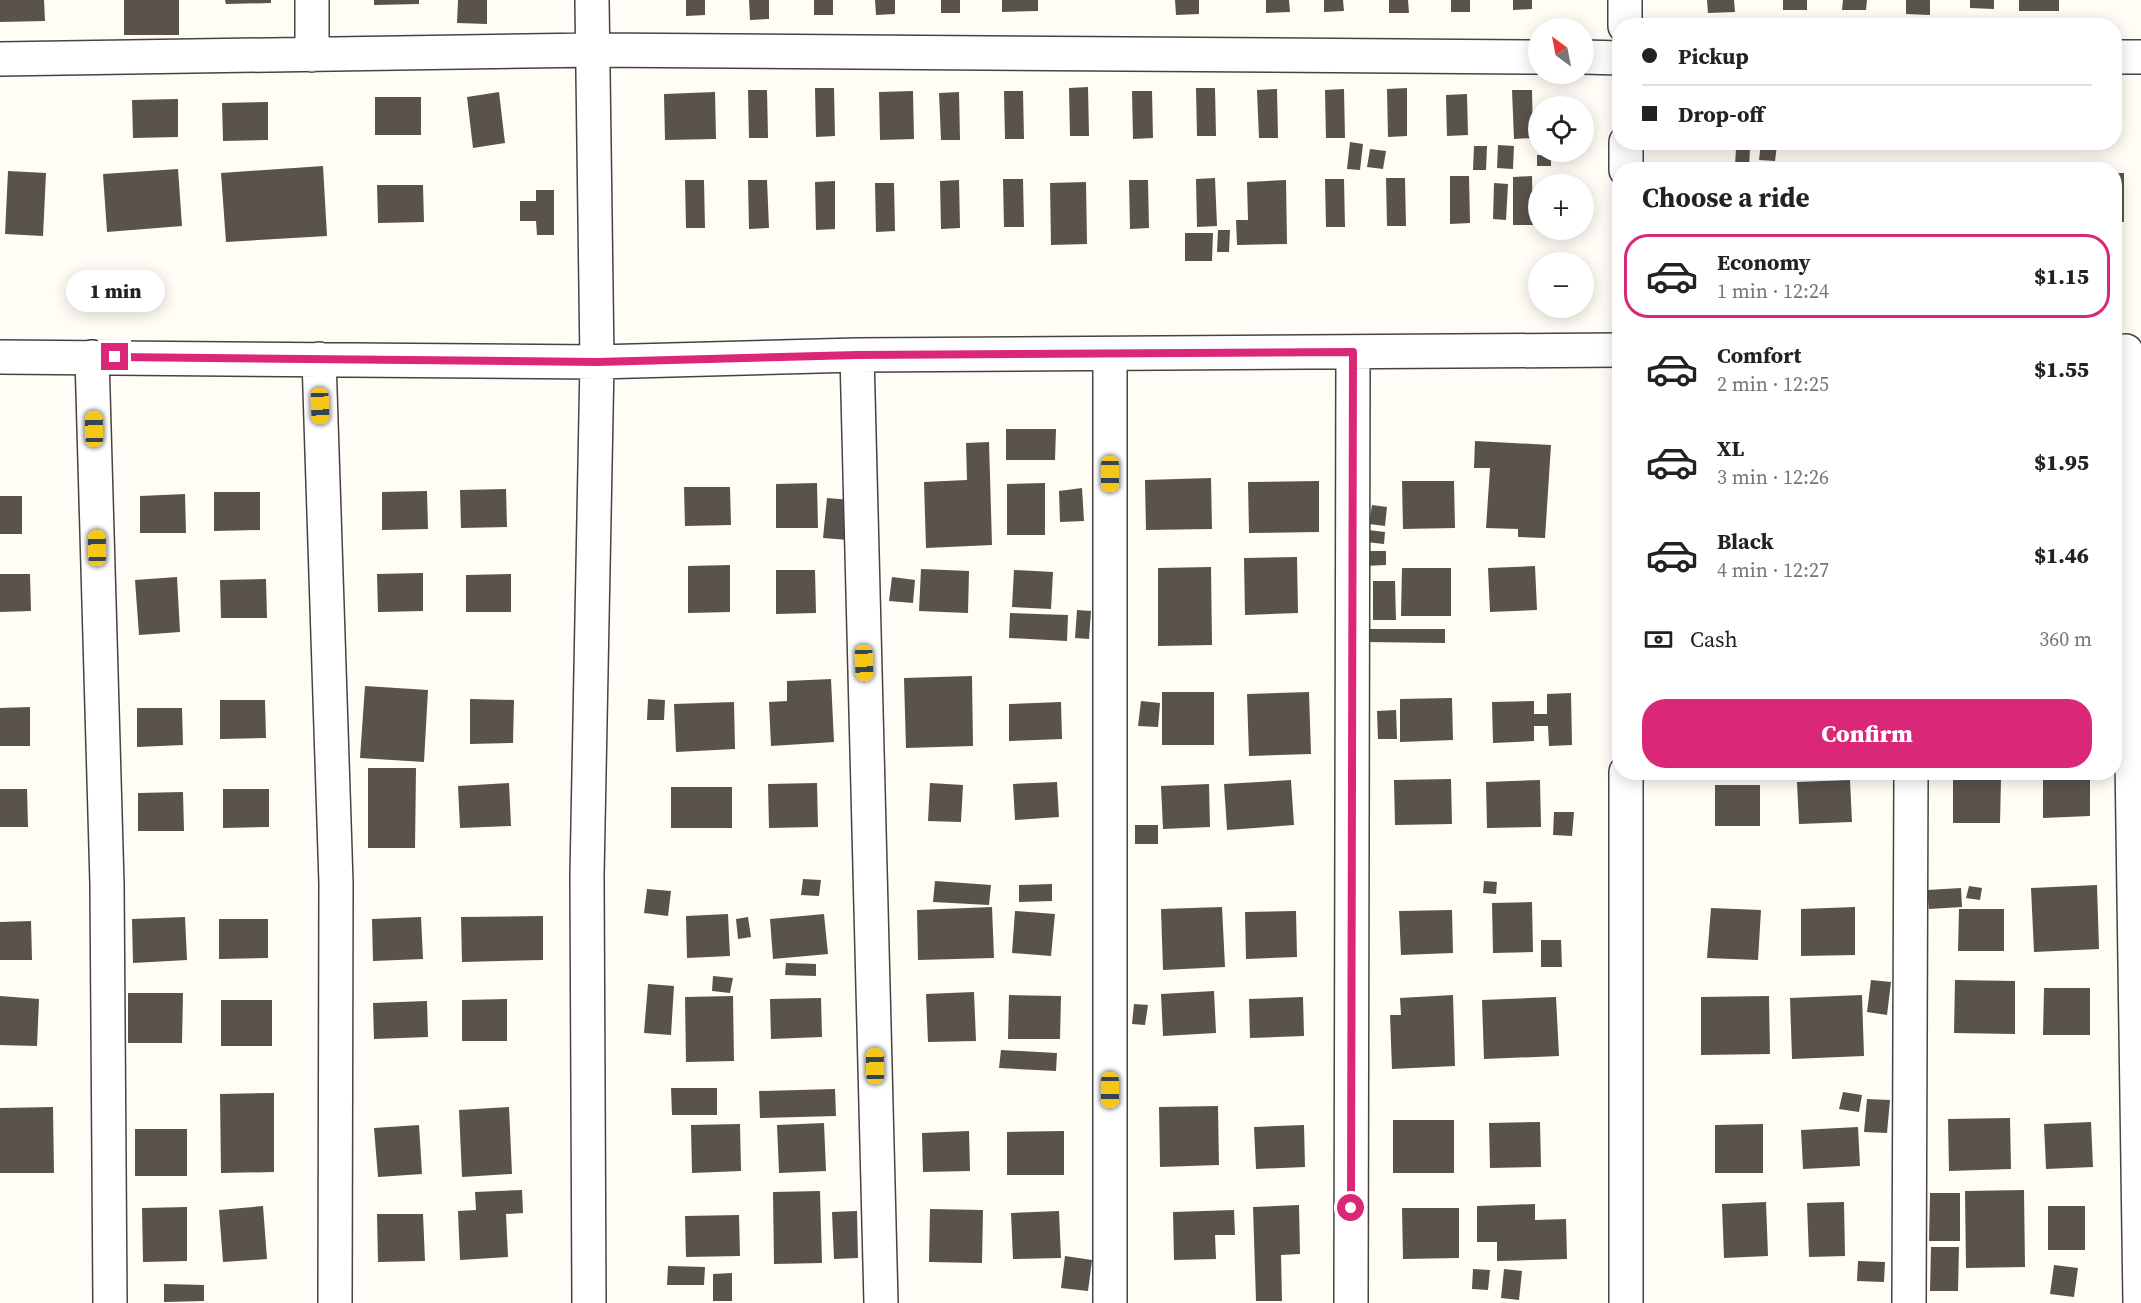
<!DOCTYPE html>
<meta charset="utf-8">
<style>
:root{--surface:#fff;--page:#f2f2f2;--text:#222;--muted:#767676;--line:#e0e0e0;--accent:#db2777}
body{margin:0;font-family:"Source Serif 4",serif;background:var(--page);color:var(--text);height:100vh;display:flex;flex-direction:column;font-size:22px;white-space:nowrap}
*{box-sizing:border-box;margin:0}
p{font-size:20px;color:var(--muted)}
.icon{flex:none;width:33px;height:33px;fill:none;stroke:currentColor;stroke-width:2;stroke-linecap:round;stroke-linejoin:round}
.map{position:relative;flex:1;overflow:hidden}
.drawer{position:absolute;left:1612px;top:162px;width:510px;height:618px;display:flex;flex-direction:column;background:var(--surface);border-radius:24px;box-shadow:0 3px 15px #0003}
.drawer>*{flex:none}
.hud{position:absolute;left:1612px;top:18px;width:510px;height:132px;border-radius:24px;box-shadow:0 3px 15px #0003;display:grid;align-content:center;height:132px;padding:0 30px;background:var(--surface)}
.needle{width:39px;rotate:328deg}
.buttons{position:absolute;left:1528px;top:18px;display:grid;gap:12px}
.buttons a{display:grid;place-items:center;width:66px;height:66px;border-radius:50%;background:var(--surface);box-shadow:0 3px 15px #0003;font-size:30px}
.end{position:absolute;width:27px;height:27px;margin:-14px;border:8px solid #db2777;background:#fff;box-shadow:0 0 0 3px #fff}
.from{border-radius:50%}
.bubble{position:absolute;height:42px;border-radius:21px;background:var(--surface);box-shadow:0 3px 15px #0003;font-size:20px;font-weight:800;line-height:42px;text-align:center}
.car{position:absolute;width:18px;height:36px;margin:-18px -9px;border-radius:8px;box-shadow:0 0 4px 2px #0007;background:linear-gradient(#f5c518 24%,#345 0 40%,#f5c518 0 76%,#345 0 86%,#f5c518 0)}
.hud b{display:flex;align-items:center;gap:21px;height:57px;font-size:22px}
.hud b+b{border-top:2px solid var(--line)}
.hud i{width:15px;height:15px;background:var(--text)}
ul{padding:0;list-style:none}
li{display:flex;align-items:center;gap:18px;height:84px;margin:0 12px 9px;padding:0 18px;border:3px solid transparent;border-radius:24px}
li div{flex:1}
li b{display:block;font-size:22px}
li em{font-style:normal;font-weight:800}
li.active{border-color:var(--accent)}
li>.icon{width:54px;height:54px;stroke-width:1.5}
h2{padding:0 30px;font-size:27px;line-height:72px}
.pay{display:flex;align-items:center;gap:15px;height:66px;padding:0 30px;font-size:22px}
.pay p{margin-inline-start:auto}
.primary-button{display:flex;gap:12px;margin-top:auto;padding:12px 30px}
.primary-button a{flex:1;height:69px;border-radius:24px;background:var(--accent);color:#fff;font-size:24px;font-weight:800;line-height:69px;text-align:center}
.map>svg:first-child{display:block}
.building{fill:#5a524d}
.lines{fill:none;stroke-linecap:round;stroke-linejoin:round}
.minor-casing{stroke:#444;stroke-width:36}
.minor{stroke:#fff;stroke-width:33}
.route{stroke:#db2777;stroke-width:8}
</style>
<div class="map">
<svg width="2141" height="1303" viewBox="0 0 2141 1303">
<rect width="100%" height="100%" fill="#fffdf5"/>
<path class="building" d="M0 0H44L45 21 0 22Z
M124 0H179V35H124Z
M225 0H271V3L226 4Z
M374 0H419V4L374 5Z
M458 0H487V24L457 23Z
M686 0H705V15L686 16Z
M749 0H769V19L750 20Z
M814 0H833V15H814Z
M875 0H895V14L876 15Z
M941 0H960V13H941Z
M1002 0H1038V11L1002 12Z
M1175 0H1199V14L1176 15Z
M1266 0H1289L1290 12 1266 13Z
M1324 0H1343L1344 11 1324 12Z
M1389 0H1408L1409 13H1389Z
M1451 0H1470V12H1451Z
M1513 0H1532V9L1513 10Z
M1707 0H1734L1735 12 1708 13Z
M1783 0H1807V10H1783Z
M1843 0H1867L1866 10H1842Z
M1906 0H1930V15L1906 14Z
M1970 0H1994V9L1970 8Z
M2019 0H2059V11H2019Z
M1088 87 1089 136H1070L1069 88Z
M815 88H834L835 136 816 137Z
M1196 88H1215L1216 136H1197Z
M1407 88V136L1388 137 1387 89Z
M2115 88H2119V138H2115Z
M1277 89 1278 138H1259L1257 90Z
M1344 89 1345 138H1326L1325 90Z
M748 90H767L768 138H749Z
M1512 90H1532L1533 138 1514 139Z
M913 91 914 139 880 140 879 92Z
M1004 91H1023L1024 139H1005Z
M1132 91H1152L1153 138 1133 139Z
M499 92 505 143 473 148 467 97Z
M715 92 716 139 665 140 664 94Z
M959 92 960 140H941L939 93Z
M1467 94 1468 135 1447 136 1446 95Z
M375 97H421V135H375Z
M178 99V137L133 138 132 100Z
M268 102V140L223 141 222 103Z
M1350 142 1363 144 1360 170 1347 169Z
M1761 143 1777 145 1775 161 1759 160Z
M1498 145 1514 146 1513 169 1497 168Z
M1474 146H1487L1486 170H1473Z
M1736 148 1750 149 1749 167 1735 166Z
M1370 149 1386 151 1383 169 1367 167Z
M1537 155H1551V166H1537Z
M323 166 327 236 226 242 221 173Z
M178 169 182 226 107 232 103 174Z
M8 171 46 173 43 236 5 234Z
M2115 173H2124V222H2115Z
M1450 176H1469L1470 223 1450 224Z
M1532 176 1533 225H1513V177Z
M1215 178 1217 226 1197 227 1196 179Z
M1386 178H1405L1406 226H1387Z
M1003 179H1023L1024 227H1004Z
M1325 179H1344L1345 227H1326Z
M685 180H704L705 228H686Z
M748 180H767L769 228 749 229Z
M959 180 960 228 941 229 940 181Z
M1129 180H1148L1149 228 1130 229Z
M1286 180 1287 244 1237 245 1236 220H1248L1247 182Z
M835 181V229L816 230 815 182Z
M1086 182 1087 244 1051 245 1050 183Z
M875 183H894L895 231 876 232Z
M1494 183 1508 184 1506 220 1493 219Z
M377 185H423L424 222 378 223Z
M536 190H554V235H537L536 221H520V201H536Z
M1218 230H1230L1229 252H1217Z
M1185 233H1213L1212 261H1185Z
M1006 429H1056L1055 460H1006Z
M1475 441 1551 445 1545 538 1518 537V529L1486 528 1490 468H1474Z
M989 442 992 545 926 548 924 482 967 480 966 443Z
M1211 478 1212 529 1146 530 1145 480Z
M1319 481V532L1249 533 1248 482Z
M1402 481H1454L1455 528 1403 529Z
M817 483 818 528H776V484Z
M1045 483V535H1007V484Z
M684 487H730L731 525 685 526Z
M1082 488 1084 521 1060 522 1059 491Z
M506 489 507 527 461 528 460 490Z
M427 491 428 529 382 530V492Z
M214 492H260V530L214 531Z
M185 494 186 533H140V496Z
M0 496H22V534H0Z
M827 498 851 500 848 540 823 538Z
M1372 505 1387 507 1385 526 1369 524Z
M1368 530 1385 532 1384 544 1366 542Z
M1363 551H1386V565L1363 566Z
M1297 557 1298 613 1245 615 1244 558Z
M730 565V612L688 613V566Z
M1535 566 1537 610 1490 612 1488 568Z
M1211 567 1212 645 1158 646V568Z
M1402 568H1451V616H1401Z
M921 569 969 571 968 613 919 611Z
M776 570H815L816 613 776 614Z
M1014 570 1053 572 1051 609 1012 607Z
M423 573V611L378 612 377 574Z
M0 574H30L31 611 0 612Z
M511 574V612H466V575Z
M177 577 180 632 139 635 135 580Z
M892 577 915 580 913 603 889 601Z
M266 579 267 618H221L220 580Z
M1373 581H1395L1396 620H1373Z
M1077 610 1091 611 1089 639 1075 638Z
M1010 613 1068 615 1067 641 1009 638Z
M1366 629H1445V643L1366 642Z
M972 676 973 746 906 748 904 678Z
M831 679 834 742 771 746 769 702 787 701V681Z
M365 686 428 690 424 762 360 758Z
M1162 692H1214V745H1162Z
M1309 692 1311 754 1249 756 1247 694Z
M1571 693 1572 745 1549 746 1548 726H1534V741L1493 743 1492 702 1534 701V714H1547V694Z
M1452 698 1453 740 1400 742V699Z
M470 699 514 700 513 743 470 744Z
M648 699 665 700 664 720H647Z
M220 700H265L266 738 220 739Z
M1141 701 1160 703 1158 727 1138 726Z
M734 702 735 749 676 752 674 704Z
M1061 702 1062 739 1009 741V704Z
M30 707V746H0V708Z
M137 708H182L183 745 137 747Z
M1396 710 1397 739H1378L1377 711Z
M368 768H416L415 848H368Z
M2090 776V816L2043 818V777Z
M1451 779 1452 824 1395 825 1394 780Z
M1953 779H2001L2000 823H1953Z
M1291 780 1294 825 1227 830 1224 784Z
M1540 780 1541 827 1487 828 1486 782Z
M1850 780 1852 822 1799 824 1797 782Z
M1057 782 1059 817 1015 820 1013 784Z
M509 783 511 826 460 828 458 786Z
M817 783 818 827 769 828 768 784Z
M930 783 963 785 961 822 928 821Z
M1209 784 1210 827 1163 829 1161 786Z
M1715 785H1760V826H1715Z
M671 787H732V828H671Z
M0 789H27L28 827H0Z
M223 789H269V827L223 828Z
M183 792 184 831H138V793Z
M1554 812H1574L1572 836 1553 835Z
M1135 825H1158V844H1135Z
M803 879 821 880 819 896 801 895Z
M935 881 991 885 989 905 933 902Z
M1484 881 1497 882 1496 894 1483 893Z
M1052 884V901L1019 902V885Z
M2097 885 2099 949 2034 952 2031 888Z
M1969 886 1982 888 1980 900 1966 898Z
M1961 888 1962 907 1929 909 1927 890Z
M647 889 671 891 668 916 644 913Z
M1532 902 1533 952 1493 953 1492 903Z
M992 907 994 958 918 960 917 910Z
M1222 907 1225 967 1163 970 1161 909Z
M1855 907V955L1801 956V909Z
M1711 908 1761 910 1758 960 1707 958Z
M1959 909H2004V951H1958Z
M1452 910 1453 953 1401 955 1399 911Z
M1015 911 1055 914 1051 956 1012 953Z
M1296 911 1297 957 1246 959 1245 912Z
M728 914 730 956 687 958 686 916Z
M824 914 828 954 773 959 770 919Z
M543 916V960L462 962 461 917Z
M185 917 187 960 133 963 132 919Z
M421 917 423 959 373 961 372 919Z
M748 917 751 937 738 939 736 919Z
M219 919H268V958L219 959Z
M31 921 32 960H0V922Z
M1541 940H1561L1562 967H1541Z
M786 963 816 964V976L785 975Z
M713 976 733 978 730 993 712 991Z
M1871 980 1891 982 1887 1015 1867 1012Z
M1955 980 2015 981V1034L1954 1033Z
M648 984 674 986 671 1035 644 1033Z
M2044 988H2090V1035H2043Z
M1214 991 1216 1033 1163 1036 1161 994Z
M974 992 976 1041 928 1042 926 994Z
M128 993H183L182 1043H128Z
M1009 995 1061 996 1060 1039H1008Z
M1453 995 1455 1066 1392 1069 1390 1015H1401L1400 998Z
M1862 995 1864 1056 1792 1059 1790 998Z
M0 996 39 999 37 1046 0 1045Z
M733 996 734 1061 686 1062 685 997Z
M1769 996 1770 1054 1701 1055V997Z
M1303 997 1304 1036 1250 1038 1249 999Z
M1556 997 1559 1056 1484 1059 1482 1000Z
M821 998 822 1037 771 1039 770 999Z
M507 999V1041H462V1000Z
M221 1000H272V1046H221Z
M427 1001 428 1037 374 1039 373 1003Z
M1134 1004 1148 1005 1145 1025 1132 1024Z
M1001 1050 1057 1053 1056 1071 999 1068Z
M671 1088H717V1115H672Z
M835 1089 836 1116 760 1118 759 1091Z
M1843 1092 1862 1095 1859 1112 1839 1109Z
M274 1093V1172L221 1173 220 1094Z
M1867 1099 1890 1100 1887 1133 1864 1132Z
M1218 1106 1219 1165 1160 1167 1159 1107Z
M53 1107 54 1173H0V1108Z
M509 1107 512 1174 462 1177 459 1110Z
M2010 1118 2011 1169 1949 1171 1948 1119Z
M1393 1120H1454V1173H1393Z
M1540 1122 1541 1167 1490 1168 1489 1123Z
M2091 1122 2093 1167 2046 1169 2044 1124Z
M824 1123 826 1171 779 1173 777 1125Z
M740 1124 741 1171 692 1173 691 1125Z
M1763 1124V1173H1715V1125Z
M419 1125 422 1174 378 1177 374 1128Z
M1304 1125 1305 1167 1256 1169 1254 1127Z
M1858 1127 1860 1166 1803 1169 1801 1130Z
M135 1129H187V1176H135Z
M969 1131 970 1171 923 1172 922 1133Z
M1064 1131V1175H1007V1132Z
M522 1190 523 1213 506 1214 508 1257 460 1260 458 1211 476 1210 475 1192Z
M2024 1190 2025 1267 1966 1268 1965 1191Z
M820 1191 822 1263 774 1264 773 1192Z
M1930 1193H1960V1241H1929Z
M1766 1202 1768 1256 1724 1258 1722 1204Z
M1844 1202 1845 1256 1809 1257 1807 1203Z
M1535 1204V1220L1566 1219 1567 1259 1497 1261V1242H1477V1206Z
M1299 1205 1300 1254 1281 1255 1282 1301H1256L1253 1207Z
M263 1206 267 1259 223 1262 219 1210Z
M2048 1206H2085V1250H2048Z
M187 1207V1261L143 1262 142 1208Z
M1402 1208H1459V1258L1403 1259Z
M930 1209 983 1210 982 1263 929 1262Z
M1234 1210 1235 1235H1215L1216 1259 1174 1260 1173 1212Z
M857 1211 858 1258 834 1259 832 1212Z
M1059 1211 1061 1258 1013 1259 1011 1213Z
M377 1214H423L425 1261 378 1262Z
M739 1215 740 1256 686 1257 685 1216Z
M1931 1247H1959L1958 1291H1930Z
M1065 1256 1092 1260 1088 1291 1061 1288Z
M1858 1261 1885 1262 1884 1282 1857 1281Z
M2054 1265 2078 1268 2074 1297 2050 1294Z
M668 1266 705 1267 704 1285H667Z
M1473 1269 1490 1270 1488 1290 1472 1289Z
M1504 1269 1522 1271 1519 1300 1501 1298Z
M732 1273V1301H713V1274Z
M164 1284 204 1285V1301L164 1302Z"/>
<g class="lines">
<defs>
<path id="minor" d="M312 0V55
M1625 0V26
M1584 57 1620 58
M2115 57H2141
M0 59 593 50 1539 57
M1626 142V170
M2126 351 2140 1303
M857 355 881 1303
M0 357 597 362 857 355 1620 350
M92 357 107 884 110 1303
M319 359 336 883 335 1303
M589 1303 587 876 597 362 592 0
M1110 1303V355
M1351 1303 1353 352
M1626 1303V772
M1909 1303 1911 772"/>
</defs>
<use href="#minor" class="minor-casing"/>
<use href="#minor" class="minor"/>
</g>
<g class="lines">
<path class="route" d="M115 357 597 362 857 355 1353 352 1351 1208"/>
</g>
</svg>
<div class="buttons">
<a><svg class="needle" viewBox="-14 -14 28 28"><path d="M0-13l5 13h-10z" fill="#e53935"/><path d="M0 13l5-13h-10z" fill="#767676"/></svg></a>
<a><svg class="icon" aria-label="locate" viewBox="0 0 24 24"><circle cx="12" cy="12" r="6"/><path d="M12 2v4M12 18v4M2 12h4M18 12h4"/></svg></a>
<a>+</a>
<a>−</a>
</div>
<i class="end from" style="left:1351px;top:1208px"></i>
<i class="end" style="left:115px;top:357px"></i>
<div class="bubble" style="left:66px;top:270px;width:99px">1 min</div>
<i class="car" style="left:320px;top:406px;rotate:178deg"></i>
<i class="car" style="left:94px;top:429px;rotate:359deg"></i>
<i class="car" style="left:1110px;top:474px;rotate:180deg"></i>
<i class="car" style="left:97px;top:548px;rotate:359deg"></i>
<i class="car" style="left:864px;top:663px;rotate:178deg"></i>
<i class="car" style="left:875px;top:1066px;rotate:359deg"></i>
<i class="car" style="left:1110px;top:1090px;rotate:180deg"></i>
<div class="hud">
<b><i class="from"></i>Pickup</b>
<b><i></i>Drop-off</b>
</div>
<section class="drawer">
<h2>Choose a ride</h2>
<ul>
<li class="active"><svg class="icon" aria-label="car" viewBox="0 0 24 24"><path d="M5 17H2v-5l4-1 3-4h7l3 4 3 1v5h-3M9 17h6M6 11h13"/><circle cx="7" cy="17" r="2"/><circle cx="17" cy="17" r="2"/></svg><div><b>Economy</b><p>1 min · 12:24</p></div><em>$1.15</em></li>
<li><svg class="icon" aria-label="car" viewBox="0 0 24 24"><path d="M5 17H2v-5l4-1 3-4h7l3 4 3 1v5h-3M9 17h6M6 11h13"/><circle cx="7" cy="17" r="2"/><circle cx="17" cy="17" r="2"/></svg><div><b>Comfort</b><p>2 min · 12:25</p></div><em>$1.55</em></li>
<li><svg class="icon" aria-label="car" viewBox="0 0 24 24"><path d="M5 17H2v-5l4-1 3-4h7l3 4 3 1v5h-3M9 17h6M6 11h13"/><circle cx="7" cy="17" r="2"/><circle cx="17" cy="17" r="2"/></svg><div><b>XL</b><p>3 min · 12:26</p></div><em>$1.95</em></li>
<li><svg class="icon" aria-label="car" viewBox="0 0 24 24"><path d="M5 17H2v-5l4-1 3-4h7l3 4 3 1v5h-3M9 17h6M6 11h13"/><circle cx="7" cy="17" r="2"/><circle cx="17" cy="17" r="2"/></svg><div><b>Black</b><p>4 min · 12:27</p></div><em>$1.46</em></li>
</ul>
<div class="pay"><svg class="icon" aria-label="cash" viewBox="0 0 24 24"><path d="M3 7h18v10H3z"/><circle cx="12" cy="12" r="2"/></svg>Cash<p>360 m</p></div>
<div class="primary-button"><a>Confirm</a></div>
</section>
</div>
